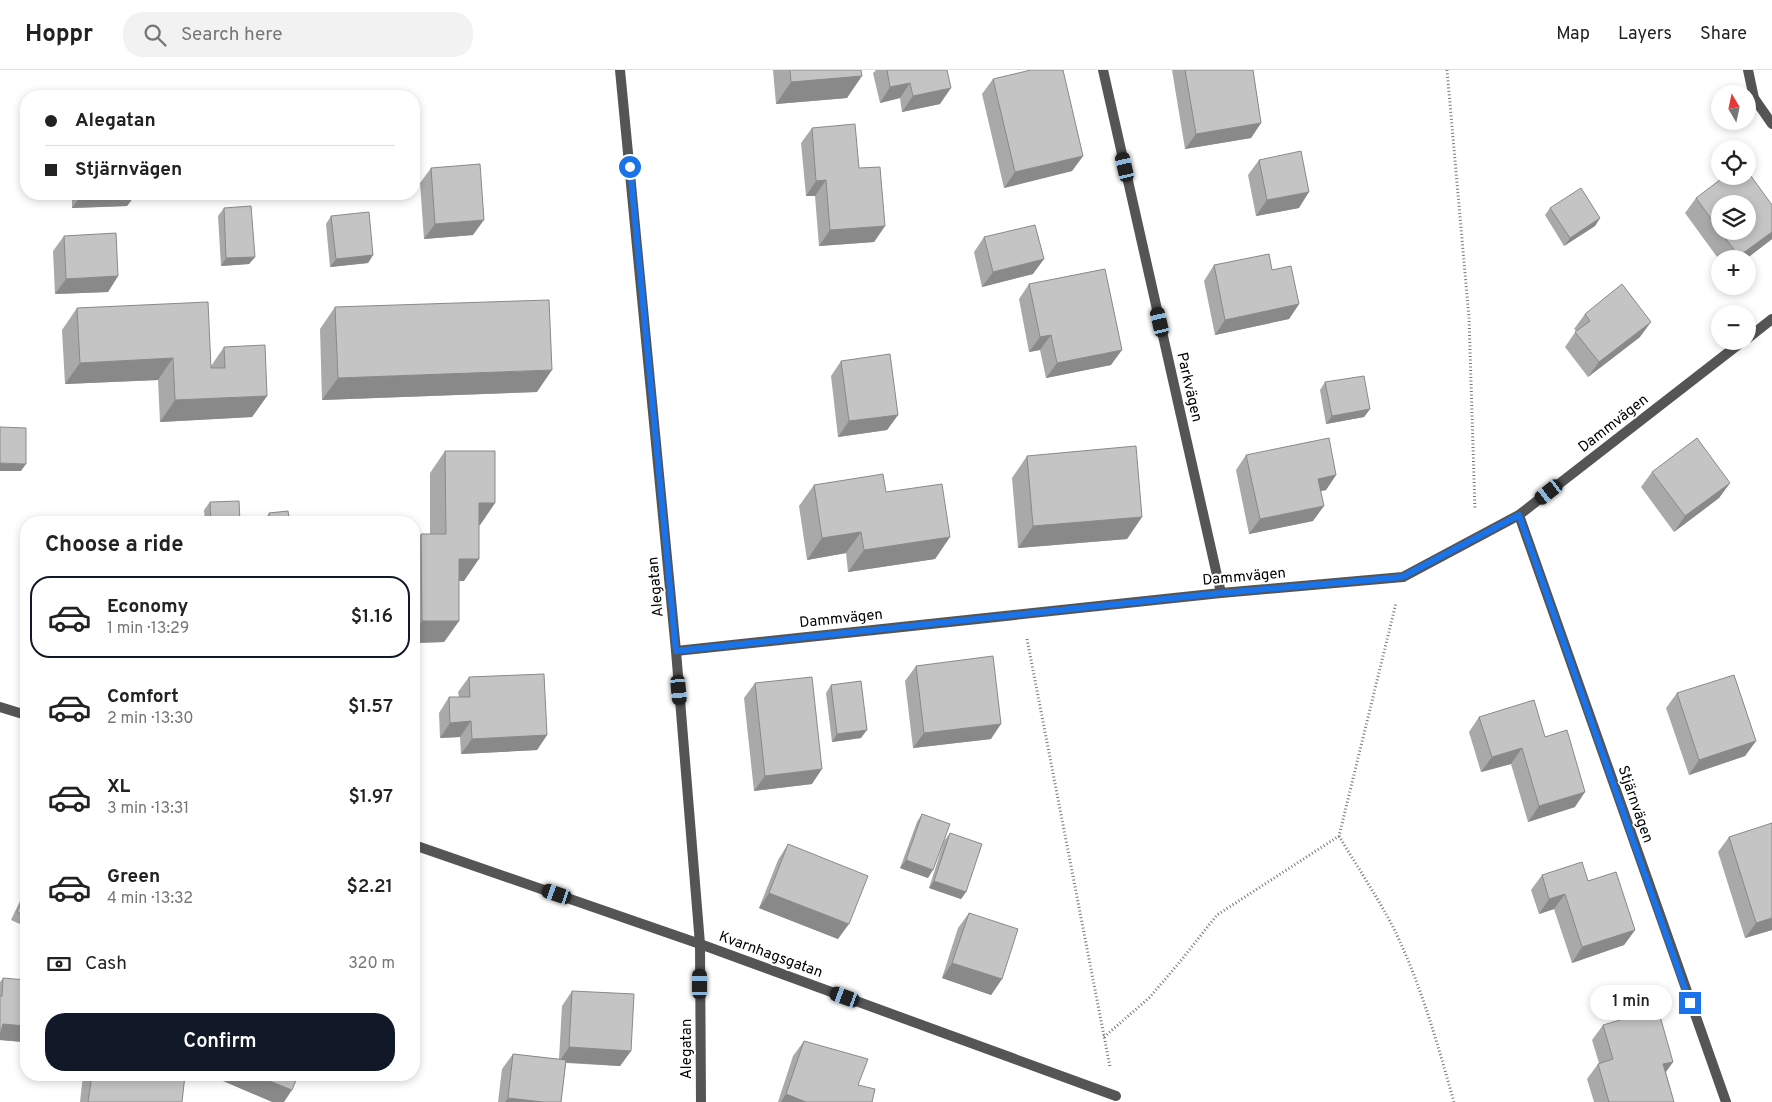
<!DOCTYPE html>
<meta charset="utf-8">
<style>
:root{--surface:#fff;--page:#f2f2f2;--text:#222;--muted:#767676;--line:#e0e0e0;--accent:#111827}
body{margin:0;font-family:Overpass,sans-serif;background:var(--page);color:var(--text);height:100vh;display:flex;flex-direction:column;font-size:19px;white-space:nowrap}
*{box-sizing:border-box;margin:0}
p{font-size:16px;color:var(--muted)}
.icon{flex:none;width:28px;height:28px;fill:none;stroke:currentColor;stroke-width:2;stroke-linecap:round;stroke-linejoin:round}
.map{position:relative;flex:1;overflow:hidden}
.sheet{position:absolute;left:20px;top:446px;width:400px;height:565px;display:flex;flex-direction:column;background:var(--surface);border-radius:20px;box-shadow:0 2px 8px #0003}
.sheet>*{flex:none}
.banner{position:absolute;left:20px;top:20px;width:400px;height:110px;border-radius:20px;box-shadow:0 2px 8px #0003;display:grid;align-content:center;height:110px;padding:0 25px;background:var(--surface)}
.needle{width:32px;rotate:351deg}
.tools{position:absolute;left:1711px;top:15px;display:grid;gap:10px}
.tools a{display:grid;place-items:center;width:45px;height:45px;border-radius:50%;background:var(--surface);box-shadow:0 2px 8px #0003;font-size:25px}
.end{position:absolute;width:22px;height:22px;margin:-11px;border:6px solid #1a73e8;background:#fff;box-shadow:0 0 0 2px #fff}
.from{border-radius:50%}
.bubble{position:absolute;height:35px;border-radius:18px;background:var(--surface);box-shadow:0 2px 8px #0003;font-size:16px;font-weight:600;line-height:35px;text-align:center}
.car{position:absolute;width:15px;height:30px;margin:-15px -8px;border-radius:6px;box-shadow:0 0 4px 1px #0007;background:linear-gradient(#222 24%,#8ab4d8 0 40%,#222 0 76%,#8ab4d8 0 86%,#222 0)}
.banner b{display:flex;align-items:center;gap:18px;height:48px;font-size:19px}
.banner b+b{border-top:1px solid var(--line)}
.banner i{width:12px;height:12px;background:var(--text)}
ul{padding:0;list-style:none}
li{display:flex;align-items:center;gap:15px;height:82px;margin:0 10px 8px;padding:0 15px;border:2px solid transparent;border-radius:20px}
li div{flex:1}
li b{display:block;font-size:19px}
li em{font-style:normal;font-weight:600}
li.on{border-color:var(--accent)}
li>.icon{width:45px;height:45px;stroke-width:1.5}
h2{padding:0 25px;font-size:22px;line-height:60px}
.pay{display:flex;align-items:center;gap:12px;height:55px;padding:0 25px;font-size:19px}
.pay p{margin-inline-start:auto}
.cta{display:flex;gap:10px;margin-top:auto;padding:10px 25px}
.cta a{flex:1;height:58px;border-radius:20px;background:var(--accent);color:#fff;font-size:20px;font-weight:600;line-height:58px;text-align:center}
header{display:flex;align-items:center;gap:30px;box-sizing:border-box;height:70px;padding:0 25px;background:var(--surface);border-bottom:1px solid var(--line)}
header strong{font-size:24px}
nav{display:flex;gap:28px;margin-inline-start:auto;font-size:18px}
.search{width:350px;height:45px;background:var(--page);display:flex;align-items:center;gap:12px;box-sizing:border-box;padding:0 18px;border-radius:20px;color:var(--muted);font-size:19px}
.map>svg:first-child{display:block}
.lines{fill:none;stroke-linecap:round;stroke-linejoin:round}
.path{stroke:#777;stroke-width:3;stroke-dasharray:1 2.5;stroke-linecap:butt}
.street{stroke:#555;stroke-width:10}
.wall{fill:#a9a9a9}
.shaded-wall{fill:#898989}
.building{fill:#c4c4c4;stroke:#898989}
.route{stroke:#1a73e8;stroke-width:6}
.labels{text-anchor:middle;stroke-width:4;stroke-linejoin:round;paint-order:stroke}
.street-label{font-size:15px;fill:#000;stroke:#fff}
</style>
<header>
<strong>Hoppr</strong>
<div class="search"><svg class="icon" aria-label="search" viewBox="0 0 24 24"><circle cx="10" cy="10" r="6"/><path d="M15 15l6 6"/></svg>Search here</div>
<nav><a>Map</a><a>Layers</a><a>Share</a></nav>
</header>
<div class="map">
<svg width="1772" height="1032" viewBox="0 0 1772 1032">
<rect width="100%" height="100%" fill="#fff"/>
<g class="lines">
<path class="path" d="M1447 0 1469 248 1475 440
M1027 569 1110 997
M1339 766C1357 796 1376 825 1392 855 1420 911 1437 972 1454 1032
M1104 967 1149 928 1179 893 1217 845 1339 766 1396 533"/>
<path class="street" d="M620 0 676 581 700 874 701 1032
M1103 0 1221 523
M1748 0 1754 28 1772 54
M1748 268 1772 249
M1519 445 1726 1032
M676 581 1221 523 1403 507 1519 445 1743 271
M0 637 26 645
M414 775 700 874 1116 1026"/>
</g>
<path class="wall" d="M773 0H861L847 28 776 34Z
M876 0H947L940 34 902 42 900 28 880 33 873 3Z
M1172 0H1253L1261 53 1251 68 1185 79Z
M993 9 1083 86 1072 101 1004 118 982 24Z
M812 58 859 98 885 156 874 172 819 176 815 126H806L801 73Z
M1259 90 1299 138 1256 146 1248 105Z
M431 98 473 165 424 169 420 113Z
M72 124H136L127 136 72 138Z
M1696 128 1772 135V169L1746 189H1720V191L1685 143Z
M224 138 255 187 249 194 221 196 218 146Z
M1550 138 1600 148 1595 156 1564 176 1545 145Z
M331 146 373 185 368 193 330 197 326 154Z
M64 166 118 206 108 222 55 224 53 181Z
M984 167 1033 204 982 217 974 182Z
M1214 195 1272 200 1299 234 1289 249 1215 265 1204 211Z
M1029 214 1111 295 1046 308 1040 280 1029 282 1019 229Z
M335 237 537 322 322 330 320 259Z
M77 238 211 296 224 277 267 326 252 347 160 352 158 310 65 314 62 260Z
M1585 244 1640 267 1588 307 1565 277 1576 261 1574 259Z
M841 291 898 345 887 360 838 367 831 306Z
M1325 312 1370 339 1364 347 1326 354 1320 320Z
M445 381 495 433 480 455H479L464 511H459V551L444 572 414 573V475L421 464H430V403Z
M1246 385 1336 405 1326 420 1320 421 1313 451 1249 464 1236 400Z
M1027 386 1142 447 1127 469 1018 478 1012 408Z
M1652 402 1730 413 1719 428 1674 462 1641 417Z
M814 415 886 422 950 467 935 489 848 502 846 483 807 490 799 436Z
M210 432 240 452H205L204 440Z
M269 443 290 452H264V451Z
M916 596 991 669 913 678 905 611Z
M469 607 547 665 537 680 461 684 460 667 440 668 439 643 449 627H459L458 622Z
M755 613 812 714 754 721 744 628Z
M831 615 861 668 832 672 826 623Z
M1677 623 1756 671 1745 686 1689 705 1666 638Z
M1479 647 1545 667 1575 737 1528 752 1511 694 1481 702 1469 662Z
M922 744 928 808 900 798 917 752Z
M950 763 966 822 961 829 929 818 944 771Z
M1729 767 1772 860 1745 868 1718 782Z
M788 774 838 869 759 838 778 790Z
M1542 805 1588 811 1635 860 1624 875 1572 893 1554 839 1539 844 1531 820Z
M25 823 26 824V857L11 850 20 831Z
M969 843 1002 909 991 925 942 908 958 858Z
M3 908 24 972 0 970V912Z
M572 921 631 981 620 996 566 993 561 1032H498L502 999 513 984 559 989 562 936Z
M1603 955 1673 992 1666 1002 1674 1032H1594L1587 1009 1598 994 1599 993 1592 970Z
M804 971 858 1015 872 1032H778L793 986Z
M83 1005H185L182 1032H80Z"/>
<path class="shaded-wall" d="M862 6 847 28 776 34 791 12Z
M910 13 900 28 880 33 890 17Z
M951 18 940 34 902 42 913 26Z
M1261 53 1251 68 1185 79 1196 64Z
M1083 86 1072 101 1004 118 1015 102Z
M826 110 815 126H806L816 111Z
M1309 122 1299 138 1256 146 1267 130Z
M82 124H136L127 136 72 138Z
M1600 148 1595 156 1564 176 1570 168Z
M484 150 473 165 424 169 435 154Z
M885 156 874 172 819 176 830 160Z
M1772 162V169L1746 189H1737L1739 186Z
M373 185 368 193 330 197 336 189Z
M255 187 249 194 221 196 226 188Z
M1044 189 1033 204 982 217 993 202Z
M118 206 108 222 55 224 66 209Z
M1299 234 1289 249 1215 265 1225 250Z
M1651 252 1640 267 1588 307 1599 292Z
M1051 265 1040 280 1029 282 1040 267Z
M1122 280 1111 295 1046 308 1057 293Z
M173 288 158 310 65 314 80 293Z
M552 300 537 322 322 330 338 308Z
M267 326 252 347 160 352 175 330Z
M1370 339 1364 347 1326 354 1332 346Z
M898 345 887 360 838 367 849 351Z
M0 393 26 394 21 401H0Z
M1336 405 1326 420 1307 424 1318 409Z
M1730 413 1719 428 1674 462 1685 446Z
M479 433H495L480 455H464Z
M1324 436 1313 451 1249 464 1260 449Z
M1142 447 1127 469 1018 478 1033 456Z
M861 462 846 483 807 490 822 468Z
M950 467 935 489 848 502 864 480Z
M459 489H479L464 511H443Z
M422 551H459L444 572 414 573V563Z
M471 651 460 667 440 668 450 653Z
M1001 654 991 669 913 678 924 663Z
M867 660 861 668 832 672 837 664Z
M547 665 537 680 461 684 472 669Z
M1756 671 1745 686 1689 705 1699 690Z
M1522 678 1511 694 1481 702 1492 687Z
M822 699 812 714 754 721 765 706Z
M1585 722 1575 737 1528 752 1539 736Z
M906 790 933 800 928 808 900 798Z
M934 811 966 822 961 829 929 818Z
M769 823 849 854 838 869 759 838Z
M1565 824 1554 839 1539 844 1549 829Z
M1772 848V860L1745 868 1756 853Z
M1635 860 1624 875 1572 893 1582 877Z
M952 893 1002 909 991 925 942 908Z
M3 954 26 956V970L24 972 0 970V958Z
M569 977 631 981 620 996 559 992Z
M1673 992 1662 1007 1663 994Z
M209 1005H255L292 1020 284 1032H272Z
M786 1024 806 1032H781Z
M508 1028 543 1032H505Z"/>
<path class="building" d="M790 0H861L862 6 791 12Z
M887 0H947L951 18 913 26 910 13 890 17Z
M1031 0H1063L1083 86 1015 102 993 9Z
M1185 0H1253L1261 53 1196 64Z
M855 54 859 98 880 97 885 156 830 160 826 110 816 111 812 58Z
M1301 81 1309 122 1267 130 1259 90Z
M480 94 484 150 435 154 431 98Z
M1748 102 1772 135V162L1739 186 1720 161H1748V134H1720V161L1696 128 1725 106H1748Z
M1581 118 1600 148 1570 168 1550 138Z
M251 136 255 187 226 188 224 138Z
M369 142 373 185 336 189 331 146Z
M1035 155 1044 189 993 202 984 167Z
M116 163 118 206 66 209 64 166Z
M1269 184 1272 200 1291 196 1299 234 1225 250 1214 195Z
M1105 199 1122 280 1057 293 1051 265 1040 267 1029 214Z
M1622 214 1651 252 1599 292 1575 262 1590 251 1585 244Z
M549 230 552 300 338 308 335 237Z
M208 232 211 298H225L224 277 265 275 267 326 175 330 173 288 80 293 77 238Z
M890 284 898 345 849 351 841 291Z
M1364 306 1370 339 1332 346 1325 312Z
M0 357 26 358V394L0 393Z
M1329 368 1336 405 1318 409 1324 436 1260 449 1246 385Z
M1697 368 1730 413 1685 446 1652 402Z
M1136 376 1142 447 1033 456 1027 386Z
M445 381H495V433H479V489H459V551H422L421 464H446Z
M883 404 886 422 942 414 950 467 864 480 861 462 822 468 814 415Z
M239 431 240 452H211L210 432Z
M288 441 290 452H270L269 443Z
M993 586 1001 654 924 663 916 596Z
M544 604 547 665 472 669 471 651 450 653 449 627H470L469 607Z
M1734 605 1756 671 1699 690 1677 623Z
M812 607 822 699 765 706 755 613Z
M861 611 867 660 837 664 831 615Z
M1534 630 1545 667 1567 660 1585 722 1539 736 1522 678 1492 687 1479 647Z
M922 744 950 754 933 800 906 790Z
M1772 753V848L1756 853 1729 767Z
M950 763 982 774 966 822 934 811Z
M788 774 868 806 849 854 769 823Z
M1582 792 1588 811 1616 802 1635 860 1582 877 1565 824 1549 829 1542 805Z
M25 823 26 824V846L17 842Z
M969 843 1018 859 1002 909 952 893Z
M3 908 26 910V956L3 954 0 965V926H2Z
M572 921 634 924 631 981 569 977Z
M1658 939 1673 992 1663 994 1674 1032H1609L1598 994 1613 989 1603 955Z
M804 971 868 989 858 1015 875 1019 872 1032H806L786 1024Z
M513 984 566 990 561 1032H543L508 1028Z
M92 1005H185L182 1032H88Z
M255 1005H298L292 1020Z"/>
<g class="lines">
<path class="route" d="M630 97 676 581 1221 523 1402 507 1519 445 1690 933"/>
</g>
<g class="labels">
<g class="street-label">
<text transform="translate(1190 317) rotate(77)" y="5">Parkvägen</text>
<text transform="translate(1613 353) rotate(-38)" y="5">Dammvägen</text>
<text transform="translate(1244 506) rotate(-5)" y="5">Dammvägen</text>
<text transform="translate(655 517) rotate(-95)" y="5">Alegatan</text>
<text transform="translate(841 548) rotate(-6)" y="5">Dammvägen</text>
<text transform="translate(1636 734) rotate(71)" y="5">Stjärnvägen</text>
<text transform="translate(771 884) rotate(20)" y="5">Kvarnhagsgatan</text>
<text transform="translate(686 979) rotate(-90)" y="5">Alegatan</text>
</g>
</g>
</svg>
<div class="tools">
<a><svg class="needle" viewBox="-14 -14 28 28"><path d="M0-13l5 13h-10z" fill="#e53935"/><path d="M0 13l5-13h-10z" fill="#767676"/></svg></a>
<a><svg class="icon" aria-label="locate" viewBox="0 0 24 24"><circle cx="12" cy="12" r="6"/><path d="M12 2v4M12 18v4M2 12h4M18 12h4"/></svg></a>
<a><svg class="icon" aria-label="layers" viewBox="0 0 24 24"><path d="M12 4l9 5-9 5-9-5zM3 14l9 5 9-5"/></svg></a>
<a>+</a>
<a>−</a>
</div>
<i class="end from" style="left:630px;top:97px"></i>
<i class="end" style="left:1690px;top:933px"></i>
<div class="bubble" style="left:1590px;top:915px;width:82px">1 min</div>
<i class="car" style="left:1125px;top:97px;rotate:347deg"></i>
<i class="car" style="left:1160px;top:252px;rotate:347deg"></i>
<i class="car" style="left:1549px;top:422px;rotate:232deg"></i>
<i class="car" style="left:679px;top:620px;rotate:175deg"></i>
<i class="car" style="left:557px;top:824px;rotate:289deg"></i>
<i class="car" style="left:700px;top:914px;rotate:0deg"></i>
<i class="car" style="left:845px;top:927px;rotate:290deg"></i>
<div class="banner">
<b><i class="from"></i>Alegatan</b>
<b><i></i>Stjärnvägen</b>
</div>
<section class="sheet">
<h2>Choose a ride</h2>
<ul>
<li class="on"><svg class="icon" aria-label="car" viewBox="0 0 24 24"><path d="M5 17H2v-5l4-1 3-4h7l3 4 3 1v5h-3M9 17h6M6 11h13"/><circle cx="7" cy="17" r="2"/><circle cx="17" cy="17" r="2"/></svg><div><b>Economy</b><p>1 min · 13:29</p></div><em>$1.16</em></li>
<li><svg class="icon" aria-label="car" viewBox="0 0 24 24"><path d="M5 17H2v-5l4-1 3-4h7l3 4 3 1v5h-3M9 17h6M6 11h13"/><circle cx="7" cy="17" r="2"/><circle cx="17" cy="17" r="2"/></svg><div><b>Comfort</b><p>2 min · 13:30</p></div><em>$1.57</em></li>
<li><svg class="icon" aria-label="car" viewBox="0 0 24 24"><path d="M5 17H2v-5l4-1 3-4h7l3 4 3 1v5h-3M9 17h6M6 11h13"/><circle cx="7" cy="17" r="2"/><circle cx="17" cy="17" r="2"/></svg><div><b>XL</b><p>3 min · 13:31</p></div><em>$1.97</em></li>
<li><svg class="icon" aria-label="car" viewBox="0 0 24 24"><path d="M5 17H2v-5l4-1 3-4h7l3 4 3 1v5h-3M9 17h6M6 11h13"/><circle cx="7" cy="17" r="2"/><circle cx="17" cy="17" r="2"/></svg><div><b>Green</b><p>4 min · 13:32</p></div><em>$2.21</em></li>
</ul>
<div class="pay"><svg class="icon" aria-label="cash" viewBox="0 0 24 24"><path d="M3 7h18v10H3z"/><circle cx="12" cy="12" r="2"/></svg>Cash<p>320 m</p></div>
<div class="cta"><a>Confirm</a></div>
</section>
</div>
